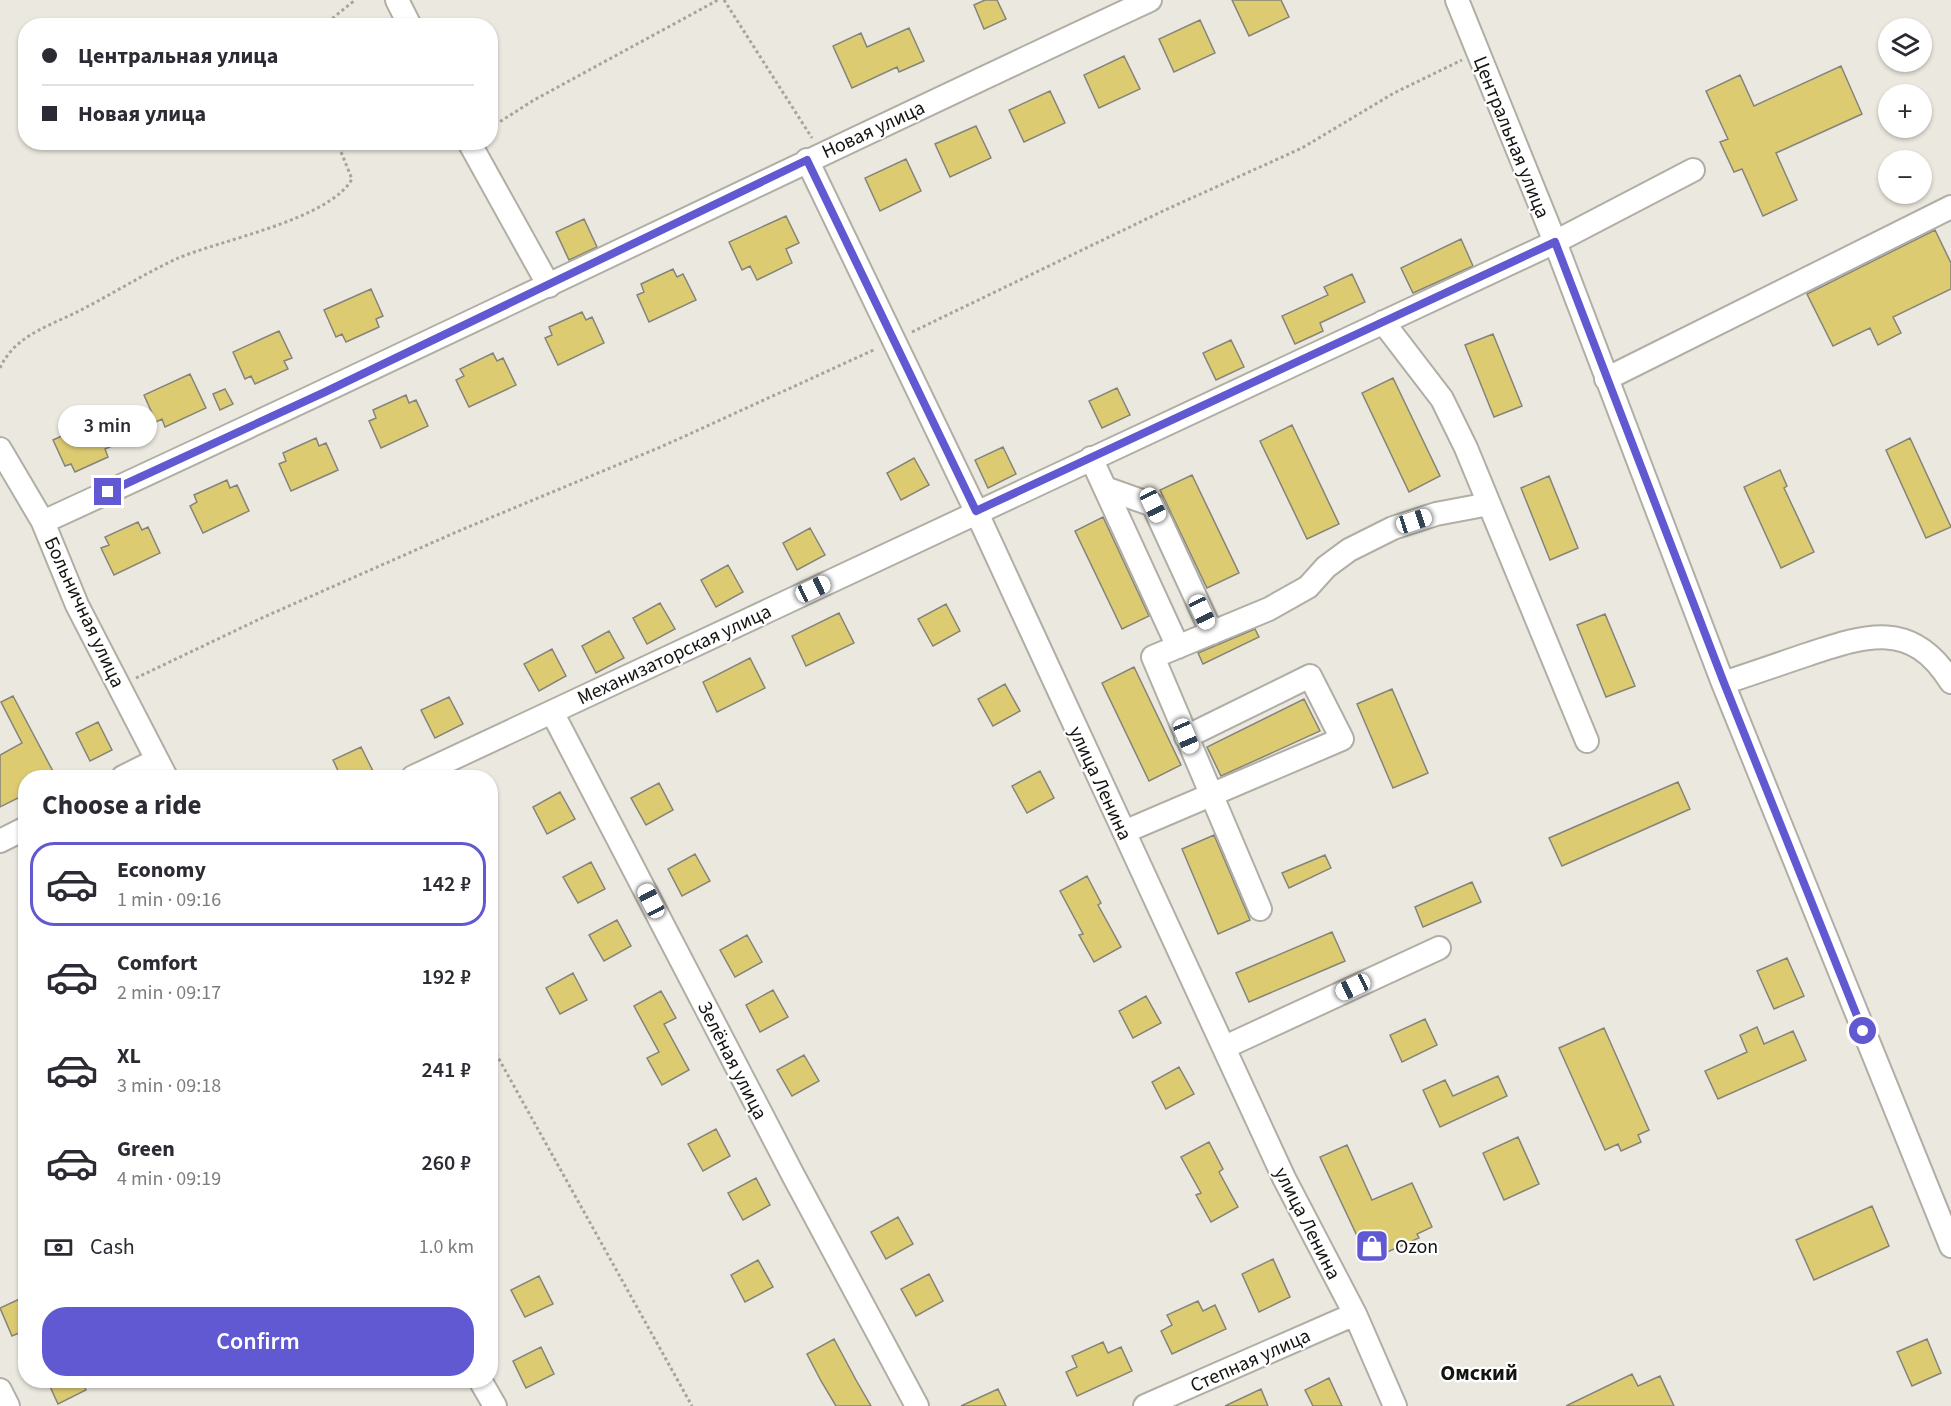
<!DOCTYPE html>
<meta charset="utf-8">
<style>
:root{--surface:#fff;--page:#f7f7f7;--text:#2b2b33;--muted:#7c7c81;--line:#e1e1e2;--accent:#6159d1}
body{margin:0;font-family:"Source Sans 3",sans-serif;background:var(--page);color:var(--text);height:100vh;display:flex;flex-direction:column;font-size:22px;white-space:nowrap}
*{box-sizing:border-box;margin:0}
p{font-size:20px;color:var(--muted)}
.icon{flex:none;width:33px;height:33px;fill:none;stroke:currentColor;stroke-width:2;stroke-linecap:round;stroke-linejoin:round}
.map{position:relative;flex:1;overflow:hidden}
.drawer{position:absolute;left:18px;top:770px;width:480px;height:618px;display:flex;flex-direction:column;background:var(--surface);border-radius:24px;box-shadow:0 2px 4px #0004}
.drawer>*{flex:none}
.hud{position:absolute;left:18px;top:18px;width:480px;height:132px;border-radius:24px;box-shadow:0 2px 4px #0004;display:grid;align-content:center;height:132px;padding:0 24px;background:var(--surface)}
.tools{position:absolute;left:1878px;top:18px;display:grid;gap:12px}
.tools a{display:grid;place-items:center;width:54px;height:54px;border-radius:50%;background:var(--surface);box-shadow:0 2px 4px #0004;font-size:30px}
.end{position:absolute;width:27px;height:27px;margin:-14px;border:8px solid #6159d1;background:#fff;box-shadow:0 0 0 3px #fff}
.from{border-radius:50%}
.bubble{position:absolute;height:42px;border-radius:21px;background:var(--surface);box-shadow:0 2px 4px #0004;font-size:20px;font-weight:600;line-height:42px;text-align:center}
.car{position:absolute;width:18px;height:36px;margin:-18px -9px;border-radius:8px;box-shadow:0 0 4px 2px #0007;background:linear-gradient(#fff 24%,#345 0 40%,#fff 0 76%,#345 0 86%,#fff 0)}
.hud b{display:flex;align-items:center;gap:21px;height:57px;font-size:22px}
.hud b+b{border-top:2px solid var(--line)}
.hud i{width:15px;height:15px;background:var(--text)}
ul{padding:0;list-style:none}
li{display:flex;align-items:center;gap:18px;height:84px;margin:0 12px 9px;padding:0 12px;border:3px solid transparent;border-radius:24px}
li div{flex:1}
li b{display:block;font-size:22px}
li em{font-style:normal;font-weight:600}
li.on{border-color:var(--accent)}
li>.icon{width:54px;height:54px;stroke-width:1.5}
h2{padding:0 24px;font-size:27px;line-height:72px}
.pay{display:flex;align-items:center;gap:15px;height:66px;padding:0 24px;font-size:22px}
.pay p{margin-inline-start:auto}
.button{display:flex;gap:12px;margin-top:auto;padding:12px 24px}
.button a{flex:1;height:69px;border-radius:24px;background:var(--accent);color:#fff;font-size:24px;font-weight:600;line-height:69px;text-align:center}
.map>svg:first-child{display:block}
.building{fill:#ddcb72;stroke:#85847a;stroke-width:1.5}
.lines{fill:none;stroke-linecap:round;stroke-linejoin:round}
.minor-casing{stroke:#b0aea5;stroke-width:26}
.path{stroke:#a6a49c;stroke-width:3;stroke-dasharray:3 3;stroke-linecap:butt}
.minor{stroke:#fff;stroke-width:22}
.route{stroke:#6159d1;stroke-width:8}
.labels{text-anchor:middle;stroke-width:4.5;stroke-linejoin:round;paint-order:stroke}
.street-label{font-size:20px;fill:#151411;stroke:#fff}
.poi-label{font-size:20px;fill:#151411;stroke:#fff;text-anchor:start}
.quarter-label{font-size:22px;font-weight:bold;fill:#151411;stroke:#fff}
</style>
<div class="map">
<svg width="1951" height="1406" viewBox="0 0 1951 1406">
<rect width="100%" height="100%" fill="#ebe9df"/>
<path class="building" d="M985 0H997L1006 19 984 29 974 5Z
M1232 0H1281L1289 17 1249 36Z
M1200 20 1215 53 1174 72 1159 39Z
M909 28 924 61 899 72 897 67 852 88 833 46 861 33 867 47Z
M1124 56 1140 89 1099 108 1084 75Z
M1841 66 1862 114 1776 153 1797 200 1763 216 1742 169 1734 172 1720 142 1728 139 1706 91 1740 75 1754 106Z
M1050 91 1065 123 1024 142 1009 110Z
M976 126 991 158 950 177 935 144Z
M906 159 921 191 880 211 865 178Z
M786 216 799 243 786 249 792 263 757 280 750 266 742 270 729 242Z
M584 219 597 247 569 260 556 232Z
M1935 230 1951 263V289L1893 317 1901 333 1878 345 1870 328 1833 346 1807 294Z
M1461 239 1473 266 1413 293 1401 268Z
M673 269 677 277 683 274 696 300 649 322 637 295 644 292 641 284Z
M1352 274 1365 302 1320 323 1323 331 1295 344 1282 316 1328 295 1324 287Z
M371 289 383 316 376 319 379 327 346 342 342 334 336 337 324 310Z
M582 312 586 320 592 317 604 343 558 365 545 338 552 335 549 327Z
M279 331 292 358 284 361 288 369 255 384 251 376 245 379 233 352Z
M1493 334 1522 406 1494 417 1465 345Z
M1231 340 1244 367 1216 380 1203 353Z
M493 353 497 361 503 358 516 385 469 407 456 380 464 376 460 369Z
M190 374 206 408 165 427 162 419 156 422 144 395Z
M1393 378 1440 476 1409 492 1362 393Z
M1117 388 1130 415 1102 428 1089 401Z
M225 389 233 404 220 410 213 394Z
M406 395 409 403 416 400 428 426 381 448 369 421 376 418 373 410Z
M100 419 112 446 105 449 108 457 75 472 71 464 65 466 53 440Z
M1292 425 1339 524 1307 539 1260 441Z
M316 438 319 446 326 443 338 470 291 491 279 464 286 461 283 453Z
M1910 438 1951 527 1926 538 1886 450Z
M1003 447 1016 474 988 488 975 460Z
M914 458 929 485 901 500 887 473Z
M1780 470 1787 486 1784 488 1814 552 1781 568 1744 487Z
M1192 475 1239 573 1207 588 1160 490Z
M1549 476 1578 548 1550 560 1521 488Z
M227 480 230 488 237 485 249 511 203 533 190 506 197 502 194 495Z
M1103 517 1149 616 1122 629 1075 531Z
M138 522 142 530 148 527 160 553 114 575 101 548 109 545 105 537Z
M810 528 825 555 797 570 783 543Z
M728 565 743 592 716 607 701 580Z
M660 603 675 629 647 644 633 618Z
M946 604 960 631 933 646 918 619Z
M839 613 854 643 806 666 792 636Z
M1605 614 1635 686 1606 697 1577 625Z
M1255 629 1259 637 1203 664 1198 653Z
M609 631 624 658 596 673 582 646Z
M552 649 566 676 539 691 524 664Z
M750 658 765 688 717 712 703 682Z
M1134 667 1181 765 1149 781 1102 683Z
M1005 684 1020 711 993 726 978 699Z
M1392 689 1428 773 1393 788 1357 704Z
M13 696 56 777H26V794L0 807V755L22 743 1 702Z
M449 697 463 724 435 738 421 710Z
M1304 699 1320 731 1221 776 1207 747Z
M98 722 112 750 90 761 76 733Z
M361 747 376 777H341L333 760Z
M1040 771 1054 798 1027 813 1012 786Z
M1678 782 1690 809 1562 866 1549 838Z
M659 783 673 810 646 825 631 798Z
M560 792 575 819 547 834 533 807Z
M1214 835 1250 920 1218 934 1182 849Z
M695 854 710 881 682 896 668 869Z
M1325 855 1331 868 1289 888 1282 873Z
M591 862 605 889 578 903 563 877Z
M1087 876 1101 903 1098 905 1121 947 1094 962 1079 935 1083 934 1060 891Z
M1472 882 1481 902 1423 927 1415 907Z
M617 920 631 946 604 961 589 935Z
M1332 932 1345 961 1249 1002 1236 973Z
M747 935 762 962 735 977 720 950Z
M1787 958 1804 996 1774 1009 1757 971Z
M573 973 587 1000 560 1014 546 988Z
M773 990 788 1017 760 1032 746 1005Z
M661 991 676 1018 664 1024 689 1070 662 1085 647 1058 659 1052 634 1006Z
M1146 996 1161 1023 1133 1038 1119 1011Z
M1425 1019 1437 1045 1402 1062 1390 1035Z
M1757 1027 1764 1044 1793 1031 1806 1060 1718 1099 1705 1071 1747 1052 1740 1035Z
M1604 1028 1649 1130 1638 1135 1641 1142 1621 1151 1618 1144 1605 1150 1559 1048Z
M804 1055 819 1081 792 1096 777 1070Z
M1179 1067 1194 1094 1166 1109 1152 1082Z
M1498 1076 1507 1096 1440 1127 1423 1090 1445 1080 1453 1096Z
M716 1129 730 1156 703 1171 688 1144Z
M1518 1137 1539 1184 1504 1200 1483 1153Z
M1209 1142 1223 1169 1219 1172 1238 1207 1211 1222 1196 1195 1201 1193 1181 1157Z
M1347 1145 1372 1200 1412 1183 1432 1227 1417 1234 1419 1238 1385 1253 1383 1249 1367 1257 1320 1157Z
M756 1178 770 1205 743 1220 728 1193Z
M1872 1206 1889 1246 1814 1280 1796 1240Z
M898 1217 913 1244 886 1259 871 1232Z
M1273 1259 1290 1297 1259 1312 1242 1274Z
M758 1260 773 1287 745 1302 731 1275Z
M929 1274 943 1301 916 1316 901 1289Z
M539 1276 553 1304 525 1317 511 1290Z
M26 1296V1330L12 1336 0 1308Z
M1198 1301 1203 1311 1215 1305 1226 1329 1172 1354 1161 1331 1172 1325 1167 1315Z
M834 1339 856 1380 871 1406H836L821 1381 807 1354Z
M1927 1339 1941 1373 1912 1386 1897 1352Z
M1103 1342 1108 1353 1121 1347 1132 1371 1077 1396 1066 1372 1077 1367 1072 1356Z
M541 1347 554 1374 526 1388 513 1361Z
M1632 1374 1638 1386 1660 1376 1674 1406H1566Z
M1329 1378 1342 1406H1313L1305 1390Z
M47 1380H81L86 1390 58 1404Z
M998 1389 1006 1406H961Z
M1261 1389 1268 1406H1225Z"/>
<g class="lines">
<defs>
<path id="minor" d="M397 0 410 26
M1457 0 1555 242 1723 683 1951 1246
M469 142 549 286
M807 160 976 511 1284 1178 1355 1314 1395 1406
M1383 322 1442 399 1466 448 1587 741
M1606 379 1951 207
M0 449 43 522 77 605 166 777
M1091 458 1178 647
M1105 488 1153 505 1212 633
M43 522C414 352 780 172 1150 0
M1723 683C1751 674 1779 664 1806 655 1866 635 1912 619 1951 682
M552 712 793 1175 917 1406
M123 777 157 760
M413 777 1555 242 1693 170
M1124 832 1342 739 1310 676 1186 737
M0 841 26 828
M1260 909 1153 657 1269 609 1308 587 1326 567 1349 550 1393 528 1436 514 1489 504
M1225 1047 1439 948
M480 1380 495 1406
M0 1390 8 1406
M1145 1406 1355 1314"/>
</defs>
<use href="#minor" class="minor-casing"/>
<path class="path" d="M724 0 812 138
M323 26 355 0
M490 128 534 100 718 0
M912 332 1163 211 1302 148 1394 93 1462 60
M0 368C14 337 46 327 75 313 109 296 142 275 176 259 219 240 329 220 352 179L337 142
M136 678 264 617 461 530 663 446 876 349
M490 1043 692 1406"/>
<use href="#minor" class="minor"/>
</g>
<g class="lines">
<path class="route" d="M108 492 325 392 807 160 976 511 1555 242 1724 683 1863 1031"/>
</g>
<defs>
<symbol id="shop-square" viewBox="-11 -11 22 22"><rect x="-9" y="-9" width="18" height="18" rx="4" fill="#6159d1" stroke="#fff"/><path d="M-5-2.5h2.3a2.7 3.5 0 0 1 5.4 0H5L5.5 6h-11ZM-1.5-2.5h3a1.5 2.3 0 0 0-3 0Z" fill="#fff"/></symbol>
</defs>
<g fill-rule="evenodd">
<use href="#shop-square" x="1353" y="1227" width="38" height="38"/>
</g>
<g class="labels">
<g class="street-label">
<text transform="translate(873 129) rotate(-25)" y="7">Новая улица</text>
<text transform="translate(1512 137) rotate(68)" y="7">Центральная улица</text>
<text transform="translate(85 612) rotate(65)" y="7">Больничная улица</text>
<text transform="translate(674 654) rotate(-25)" y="7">Механизаторская улица</text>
<text transform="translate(1101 783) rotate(65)" y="7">улица Ленина</text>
<text transform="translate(733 1060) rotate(63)" y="7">Зелёная улица</text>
<text transform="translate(1308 1223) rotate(63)" y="7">улица Ленина</text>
<text transform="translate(1250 1360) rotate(-24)" y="7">Степная улица</text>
</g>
<g class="poi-label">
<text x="1395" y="1253">Ozon</text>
</g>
<g class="quarter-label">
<text x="1479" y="1380">Омский</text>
</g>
</g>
</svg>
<div class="tools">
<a><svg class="icon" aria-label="layers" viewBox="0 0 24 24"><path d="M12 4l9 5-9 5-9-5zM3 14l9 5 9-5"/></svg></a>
<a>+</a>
<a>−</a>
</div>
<i class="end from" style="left:1863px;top:1031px"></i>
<i class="end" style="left:108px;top:492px"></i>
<div class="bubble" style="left:58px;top:405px;width:99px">3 min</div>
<i class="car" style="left:1153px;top:505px;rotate:155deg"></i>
<i class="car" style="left:1414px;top:521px;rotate:72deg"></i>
<i class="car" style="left:813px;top:589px;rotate:65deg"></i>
<i class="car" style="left:1202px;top:612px;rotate:155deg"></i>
<i class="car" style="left:1186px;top:736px;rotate:157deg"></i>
<i class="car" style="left:651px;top:901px;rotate:332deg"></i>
<i class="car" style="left:1353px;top:987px;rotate:245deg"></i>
<div class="hud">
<b><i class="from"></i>Центральная улица</b>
<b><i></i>Новая улица</b>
</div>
<section class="drawer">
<h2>Choose a ride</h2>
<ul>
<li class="on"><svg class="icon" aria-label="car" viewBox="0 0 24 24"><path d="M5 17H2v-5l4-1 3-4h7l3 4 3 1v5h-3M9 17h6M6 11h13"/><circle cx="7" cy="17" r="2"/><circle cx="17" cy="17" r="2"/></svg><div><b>Economy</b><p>1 min · 09:16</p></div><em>142 ₽</em></li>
<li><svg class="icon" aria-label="car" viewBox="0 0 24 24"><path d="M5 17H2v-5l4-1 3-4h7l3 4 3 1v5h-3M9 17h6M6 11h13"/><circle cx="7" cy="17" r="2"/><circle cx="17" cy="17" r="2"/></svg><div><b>Comfort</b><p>2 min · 09:17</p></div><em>192 ₽</em></li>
<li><svg class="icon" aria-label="car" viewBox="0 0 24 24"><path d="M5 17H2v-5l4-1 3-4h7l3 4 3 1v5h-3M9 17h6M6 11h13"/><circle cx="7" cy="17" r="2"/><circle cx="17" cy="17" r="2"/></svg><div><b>XL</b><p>3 min · 09:18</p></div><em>241 ₽</em></li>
<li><svg class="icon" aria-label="car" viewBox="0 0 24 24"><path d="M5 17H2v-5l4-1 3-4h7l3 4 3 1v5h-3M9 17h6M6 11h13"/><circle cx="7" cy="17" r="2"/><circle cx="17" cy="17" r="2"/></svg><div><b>Green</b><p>4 min · 09:19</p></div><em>260 ₽</em></li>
</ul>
<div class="pay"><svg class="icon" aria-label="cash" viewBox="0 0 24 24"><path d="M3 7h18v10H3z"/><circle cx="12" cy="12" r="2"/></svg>Cash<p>1.0 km</p></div>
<div class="button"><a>Confirm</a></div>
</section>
</div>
